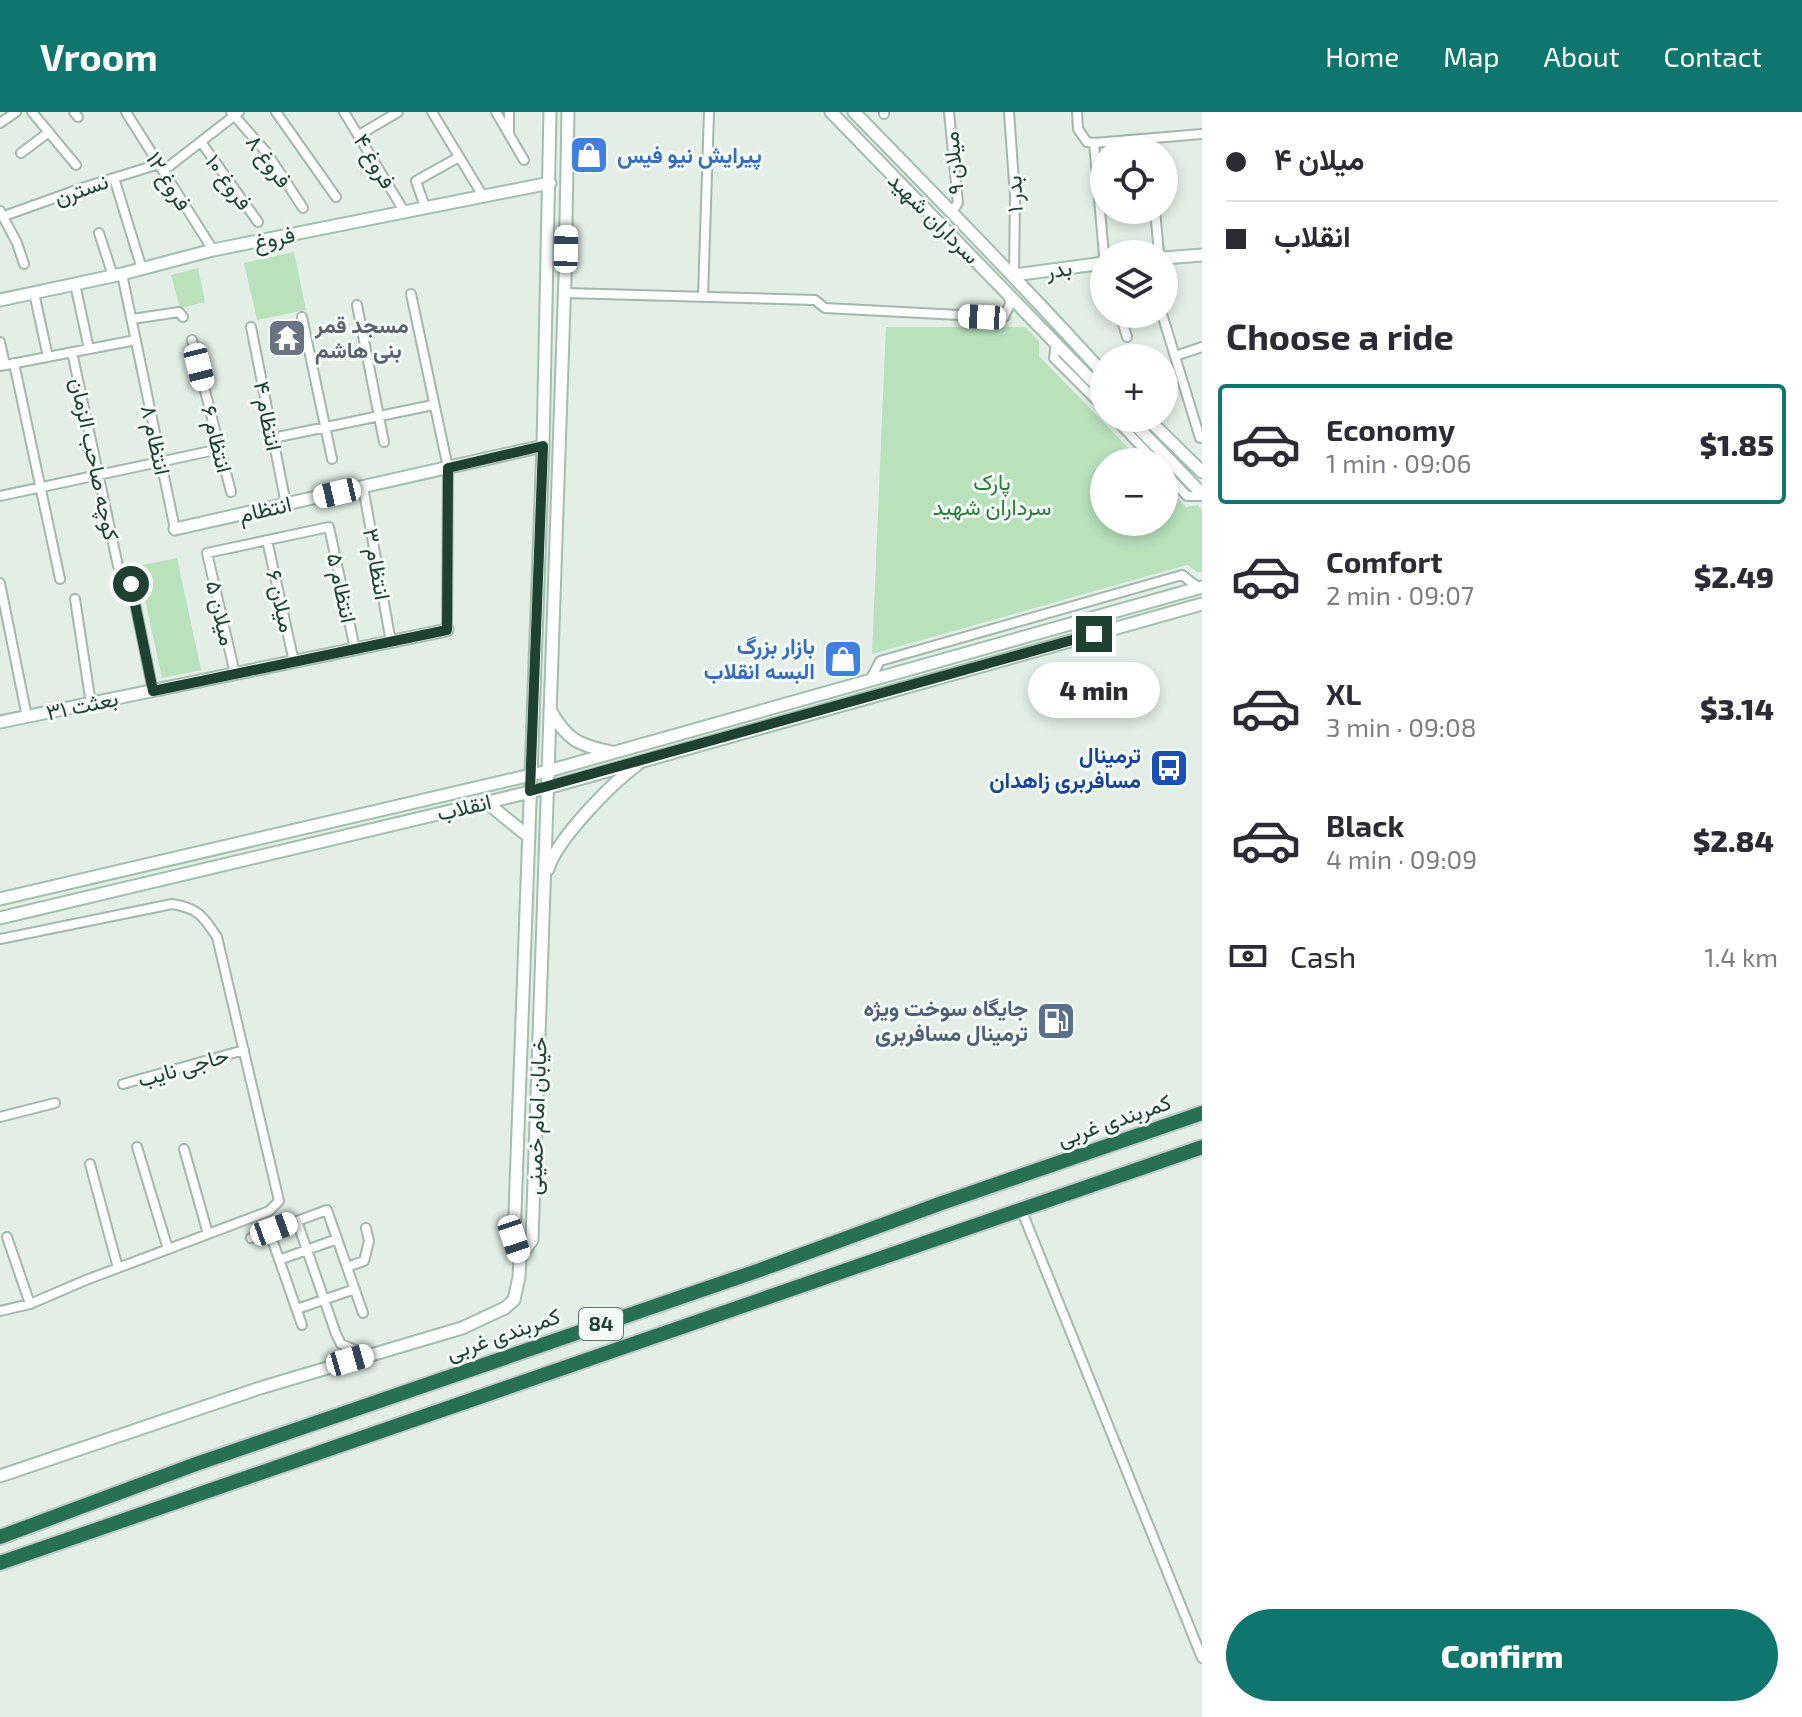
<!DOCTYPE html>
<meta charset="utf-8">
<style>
:root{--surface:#fff;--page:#f2f2f3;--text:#2b2b33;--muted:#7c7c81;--line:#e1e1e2;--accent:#0f766e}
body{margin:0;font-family:"Exo 2",Vazirmatn,sans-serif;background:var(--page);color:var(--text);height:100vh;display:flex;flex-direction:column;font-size:30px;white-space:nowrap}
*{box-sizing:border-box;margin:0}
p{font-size:26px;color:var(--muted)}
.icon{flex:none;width:44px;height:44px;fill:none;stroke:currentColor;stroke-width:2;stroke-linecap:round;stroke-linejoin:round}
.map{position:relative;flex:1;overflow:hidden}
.side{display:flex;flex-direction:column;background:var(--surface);width:600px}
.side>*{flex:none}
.top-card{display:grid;align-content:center;height:176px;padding:0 24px;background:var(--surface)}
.buttons{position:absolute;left:1090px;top:24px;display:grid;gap:16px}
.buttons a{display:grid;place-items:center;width:88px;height:88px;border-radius:50%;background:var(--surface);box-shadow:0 4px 12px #0003;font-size:40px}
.end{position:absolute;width:36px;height:36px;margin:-18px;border:10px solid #1f4132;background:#fff;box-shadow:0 0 0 4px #fff}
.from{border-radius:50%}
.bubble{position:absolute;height:56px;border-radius:28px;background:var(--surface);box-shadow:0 4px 12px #0003;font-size:26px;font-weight:800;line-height:56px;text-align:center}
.car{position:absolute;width:24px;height:48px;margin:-24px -12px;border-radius:10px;box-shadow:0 0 6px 2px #0007;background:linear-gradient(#fff 24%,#345 0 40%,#fff 0 76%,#345 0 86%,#fff 0)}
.top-card b{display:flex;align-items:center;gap:28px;height:76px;font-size:30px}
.top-card b+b{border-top:2px solid var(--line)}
.top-card i{width:20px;height:20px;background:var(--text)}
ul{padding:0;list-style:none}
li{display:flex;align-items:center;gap:24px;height:120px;margin:0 16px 12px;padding:0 8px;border:4px solid transparent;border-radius:8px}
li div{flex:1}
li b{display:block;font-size:30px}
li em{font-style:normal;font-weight:800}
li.selected{border-color:var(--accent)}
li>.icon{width:72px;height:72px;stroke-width:1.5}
h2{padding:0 24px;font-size:36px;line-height:96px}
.pay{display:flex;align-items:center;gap:20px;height:88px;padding:0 24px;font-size:30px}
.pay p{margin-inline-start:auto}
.button{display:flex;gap:16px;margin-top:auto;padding:16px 24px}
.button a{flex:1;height:92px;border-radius:48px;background:var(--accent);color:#fff;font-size:32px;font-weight:800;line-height:92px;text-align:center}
header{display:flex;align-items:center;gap:48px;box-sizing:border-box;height:112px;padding:0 40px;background:var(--accent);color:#fff}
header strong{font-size:38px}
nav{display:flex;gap:44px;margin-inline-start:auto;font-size:28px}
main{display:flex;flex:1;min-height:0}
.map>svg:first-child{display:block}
.green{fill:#b8e1bc}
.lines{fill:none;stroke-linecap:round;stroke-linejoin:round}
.street-casing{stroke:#a4b7ac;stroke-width:12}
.secondary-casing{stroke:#a2beaf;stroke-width:15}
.highway-casing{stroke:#c0cac6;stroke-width:18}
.street{stroke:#fff;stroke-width:8}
.secondary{stroke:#fff;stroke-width:11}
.highway{stroke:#287054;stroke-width:14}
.route{stroke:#1f4132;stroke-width:10}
.labels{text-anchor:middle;stroke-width:6;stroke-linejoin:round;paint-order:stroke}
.shield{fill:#f3faf5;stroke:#5f786c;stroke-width:2}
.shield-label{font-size:20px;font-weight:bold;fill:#1f4132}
.shop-label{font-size:22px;font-weight:bold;fill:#366cbe;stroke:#f3faf5;text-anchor:start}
.street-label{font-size:22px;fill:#1f4132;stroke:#f3faf5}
.worship-label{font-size:22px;font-weight:bold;fill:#5b616d;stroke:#f3faf5;text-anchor:start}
.park-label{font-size:22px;fill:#257c37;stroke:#f3faf5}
.transit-label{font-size:22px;font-weight:bold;fill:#164399;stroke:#f3faf5;text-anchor:end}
.service-label{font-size:22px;font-weight:bold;fill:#4e5e75;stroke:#f3faf5;text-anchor:end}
</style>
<header>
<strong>Vroom</strong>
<nav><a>Home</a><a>Map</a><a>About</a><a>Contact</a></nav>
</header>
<main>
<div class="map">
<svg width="1202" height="1605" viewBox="0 0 1202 1605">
<rect width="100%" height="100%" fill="#e2eee6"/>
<path class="green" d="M294 140 306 198 257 208 244 151Z
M198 156 205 190 180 196 171 163Z
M886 215H1025L1039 229V244L1142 350H1104V410H1164V372L1186 395 1198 393 1202 398V460H1197L1188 453 1183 454 872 542Z
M177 446 201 558 162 566 138 454Z"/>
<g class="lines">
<defs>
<path id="street" d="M32 0 76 53
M74 0 78 5
M126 0 213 138
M231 0 267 41 303 96
M276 0 336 85
M344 0 404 99
M432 0 483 84
M496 0 524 48
M509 0V21
M884 0V2
M949 0 958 91 951 101
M1009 0 1015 84 1014 163
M1077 0 1078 17 1087 30 1094 31
M0 11 16 0
M359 23 398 0
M201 30 258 110
M1094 31 1104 143
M1094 31 1202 22
M21 41 49 20
M163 59 239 0
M114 66 142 157
M425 95 416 69 459 45
M1155 98 1159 142
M0 99 17 131 24 152
M4 104 85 75 159 52
M99 121 113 164
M122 162 175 417
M75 172 89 237
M34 181 48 245
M565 181 815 188 825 196 998 205H1004L1010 192 1009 183
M411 182 448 356 447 518
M703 185 709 0
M357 193 384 330
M1120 202 1127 225
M1162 202 1200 326
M302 205 332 347
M132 207 179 200 183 205
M251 215 286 392
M192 228 231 380
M0 230 5 253
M1056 231 1054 246 1104 296
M72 240 118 454
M1175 244 1202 235
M14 251 60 467
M0 254 136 228
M1114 306 1156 350
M273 326 433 293
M1164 359 1187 384H1202
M363 375 391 530
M0 384 220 337
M267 428 294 550
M0 471 27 605
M131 472 153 579
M75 487 91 592
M235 562 207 441 329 415 355 537
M869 570 880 549 1182 463 1199 476
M0 827 172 792C198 796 203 804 217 825L279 1089 269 1099 86 1168 30 1192 0 1199
M123 972 244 938
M0 1005 55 991
M137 1035 168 1137
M184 1037 208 1122
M90 1052 118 1156
M1021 1097 1202 1546
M297 1109 336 1222 341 1232 358 1239
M7 1125 30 1192
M251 1126 327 1098 363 1201
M273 1130 302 1213
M279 1148 337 1127
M347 1155 364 1149 369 1129 366 1116
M297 1197 355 1177"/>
<path id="secondary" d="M831 0 1104 281
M854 0C938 86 1023 173 1104 262
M1164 146 1202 143
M1014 163 1104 151
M0 188 122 162 213 138 550 71
M1129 306 1202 382
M1147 306 1202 360
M175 417 543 334
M550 598C567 628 578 633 611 640
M0 610 447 518
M486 690 529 725
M548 757C557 727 611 672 637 653
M0 787 548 659 1202 475
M0 806 547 676 1202 492
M520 1145 532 1128 565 165 568 0
M0 1364 260 1276 462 1216 505 1196 514 1188 519 1165 520 1145 514 1127 543 334 550 0"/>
<path id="highway" d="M0 1425 196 1352 760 1158 939 1092 1202 1001
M0 1451 1202 1035"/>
</defs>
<use href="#street" class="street-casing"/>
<use href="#secondary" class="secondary-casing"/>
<use href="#highway" class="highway-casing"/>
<use href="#street" class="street"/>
<use href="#secondary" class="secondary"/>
<use href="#highway" class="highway"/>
</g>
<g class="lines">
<path class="route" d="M131 472 153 579 447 518 448 356 543 334 530 679 1094 522"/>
</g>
<defs>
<symbol id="shop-square" viewBox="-11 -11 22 22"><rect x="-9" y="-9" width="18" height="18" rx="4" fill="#3f7fe0" stroke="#f3faf5"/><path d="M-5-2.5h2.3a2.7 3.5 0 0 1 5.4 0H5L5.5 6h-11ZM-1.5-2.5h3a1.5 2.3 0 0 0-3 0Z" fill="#fff"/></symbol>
<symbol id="temple-square" viewBox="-11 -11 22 22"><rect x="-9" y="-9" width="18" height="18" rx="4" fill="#6b7280" stroke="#f3faf5"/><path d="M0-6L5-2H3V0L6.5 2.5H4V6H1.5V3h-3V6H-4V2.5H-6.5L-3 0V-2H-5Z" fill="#fff"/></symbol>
<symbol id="bus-square" viewBox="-11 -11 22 22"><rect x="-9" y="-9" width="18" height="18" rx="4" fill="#1a4fb4" stroke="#f3faf5"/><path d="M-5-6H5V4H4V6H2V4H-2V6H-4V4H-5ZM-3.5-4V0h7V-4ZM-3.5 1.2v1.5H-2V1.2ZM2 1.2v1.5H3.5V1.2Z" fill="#fff"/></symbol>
<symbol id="fuel-square" viewBox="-11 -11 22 22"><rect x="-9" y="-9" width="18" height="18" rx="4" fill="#5c6f8a" stroke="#f3faf5"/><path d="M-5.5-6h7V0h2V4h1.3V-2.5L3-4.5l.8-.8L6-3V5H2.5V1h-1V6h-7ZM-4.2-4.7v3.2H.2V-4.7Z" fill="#fff"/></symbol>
</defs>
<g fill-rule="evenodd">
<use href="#shop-square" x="567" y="21" width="44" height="44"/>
<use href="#temple-square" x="265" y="204" width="44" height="44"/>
<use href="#shop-square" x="821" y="525" width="44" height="44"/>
<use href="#bus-square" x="1147" y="634" width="44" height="44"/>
<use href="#fuel-square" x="1034" y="887" width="44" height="44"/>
</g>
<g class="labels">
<rect class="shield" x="579" y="1196" width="44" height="32" rx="6"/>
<g class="shield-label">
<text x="601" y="1219">84</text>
</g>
<g class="shop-label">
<text x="617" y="51">پیرایش نیو فیس</text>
<text x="815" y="542" text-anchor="end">بازار بزرگ<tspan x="815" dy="25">البسه انقلاب</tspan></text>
</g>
<g class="street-label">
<text transform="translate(269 49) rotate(53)" y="8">فروغ ۸</text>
<text transform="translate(375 49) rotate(59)" y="8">فروغ ۴</text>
<text transform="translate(953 51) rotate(-95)" y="8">میلان ۹</text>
<text transform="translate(169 69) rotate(58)" y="8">فروغ ۱۲</text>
<text transform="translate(229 70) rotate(54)" y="8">فروغ ۱۰</text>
<text transform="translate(81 77) rotate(-19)" y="8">نسترن</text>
<text transform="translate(1014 82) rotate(-92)" y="8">بدر ۱</text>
<text transform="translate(934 106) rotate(45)" y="8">سرداران شهید</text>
<text transform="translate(274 126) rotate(-12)" y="8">فروغ</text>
<text transform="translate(1059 157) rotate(-8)" y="8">بدر</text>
<text transform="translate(268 304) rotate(79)" y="8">انتظام ۴</text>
<text transform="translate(217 327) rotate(76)" y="8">انتظام ۶</text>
<text transform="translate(156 328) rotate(78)" y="8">انتظام ۸</text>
<text transform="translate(95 347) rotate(78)" y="8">کوچه صاحب الزمان</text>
<text transform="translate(265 397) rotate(-13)" y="8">انتظام</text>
<text transform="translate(377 452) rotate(80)" y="8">انتظام ۳</text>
<text transform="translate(342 476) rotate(78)" y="8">انتظام ۵</text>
<text transform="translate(281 489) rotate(77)" y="8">میلان ۶</text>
<text transform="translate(221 501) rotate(77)" y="8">میلان ۵</text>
<text transform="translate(82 593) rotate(-12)" y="8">بعثت ۳۱</text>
<text transform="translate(464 695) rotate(-13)" y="8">انقلاب</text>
<text transform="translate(183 955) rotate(-16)" y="8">حاجی نایب</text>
<text transform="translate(536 1004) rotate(-88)" y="8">خیابان امام خمینی</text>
<text transform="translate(1114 1008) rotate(-19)" y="8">کمربندی غربی</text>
<text transform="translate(503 1222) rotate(-19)" y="8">کمربندی غربی</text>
</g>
<g class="worship-label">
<text x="315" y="221">مسجد قمر<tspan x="315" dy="25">بنی هاشم</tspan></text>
</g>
<g class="park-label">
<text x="992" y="378">پارک<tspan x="992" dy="25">سرداران شهید</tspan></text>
</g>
<g class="transit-label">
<text x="1141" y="651">ترمینال<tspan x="1141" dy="25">مسافربری زاهدان</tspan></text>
</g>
<g class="service-label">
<text x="1028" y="904">جایگاه سوخت ویژه<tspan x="1028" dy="25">ترمینال مسافربری</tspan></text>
</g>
</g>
</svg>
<div class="buttons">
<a><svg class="icon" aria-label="locate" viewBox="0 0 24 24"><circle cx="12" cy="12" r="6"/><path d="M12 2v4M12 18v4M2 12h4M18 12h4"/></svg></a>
<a><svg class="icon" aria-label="layers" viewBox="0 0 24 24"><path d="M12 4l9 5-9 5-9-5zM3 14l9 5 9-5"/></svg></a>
<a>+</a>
<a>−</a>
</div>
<i class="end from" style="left:131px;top:472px"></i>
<i class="end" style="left:1094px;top:522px"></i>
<div class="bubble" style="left:1028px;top:550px;width:132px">4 min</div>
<i class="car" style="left:566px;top:137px;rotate:1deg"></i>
<i class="car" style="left:982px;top:205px;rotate:273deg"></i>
<i class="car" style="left:199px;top:255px;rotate:166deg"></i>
<i class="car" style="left:337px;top:381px;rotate:257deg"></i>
<i class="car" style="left:274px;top:1117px;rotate:70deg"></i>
<i class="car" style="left:514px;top:1127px;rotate:162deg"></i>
<i class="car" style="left:350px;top:1248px;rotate:74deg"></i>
</div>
<section class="side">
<div class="top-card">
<b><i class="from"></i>میلان ۴</b>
<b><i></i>انقلاب</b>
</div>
<h2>Choose a ride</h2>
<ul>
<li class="selected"><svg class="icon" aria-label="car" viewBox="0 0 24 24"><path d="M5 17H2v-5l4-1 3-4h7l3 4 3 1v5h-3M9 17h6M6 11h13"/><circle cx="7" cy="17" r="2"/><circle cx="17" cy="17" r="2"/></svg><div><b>Economy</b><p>1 min · 09:06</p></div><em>$1.85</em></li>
<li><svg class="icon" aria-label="car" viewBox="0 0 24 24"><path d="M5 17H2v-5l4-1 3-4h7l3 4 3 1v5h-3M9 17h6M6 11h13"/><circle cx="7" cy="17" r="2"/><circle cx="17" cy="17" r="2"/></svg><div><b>Comfort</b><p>2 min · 09:07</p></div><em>$2.49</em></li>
<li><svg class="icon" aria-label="car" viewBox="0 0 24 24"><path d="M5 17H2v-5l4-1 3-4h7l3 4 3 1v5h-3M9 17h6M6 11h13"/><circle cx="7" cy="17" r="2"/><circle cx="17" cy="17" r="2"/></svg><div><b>XL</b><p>3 min · 09:08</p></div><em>$3.14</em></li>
<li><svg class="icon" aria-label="car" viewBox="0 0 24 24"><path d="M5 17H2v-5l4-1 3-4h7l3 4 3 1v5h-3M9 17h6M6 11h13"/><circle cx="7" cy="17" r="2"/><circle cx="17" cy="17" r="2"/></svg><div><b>Black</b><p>4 min · 09:09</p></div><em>$2.84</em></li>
</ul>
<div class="pay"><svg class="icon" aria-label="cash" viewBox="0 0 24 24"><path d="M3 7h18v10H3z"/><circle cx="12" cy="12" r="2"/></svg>Cash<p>1.4 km</p></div>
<div class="button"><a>Confirm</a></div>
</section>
</main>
